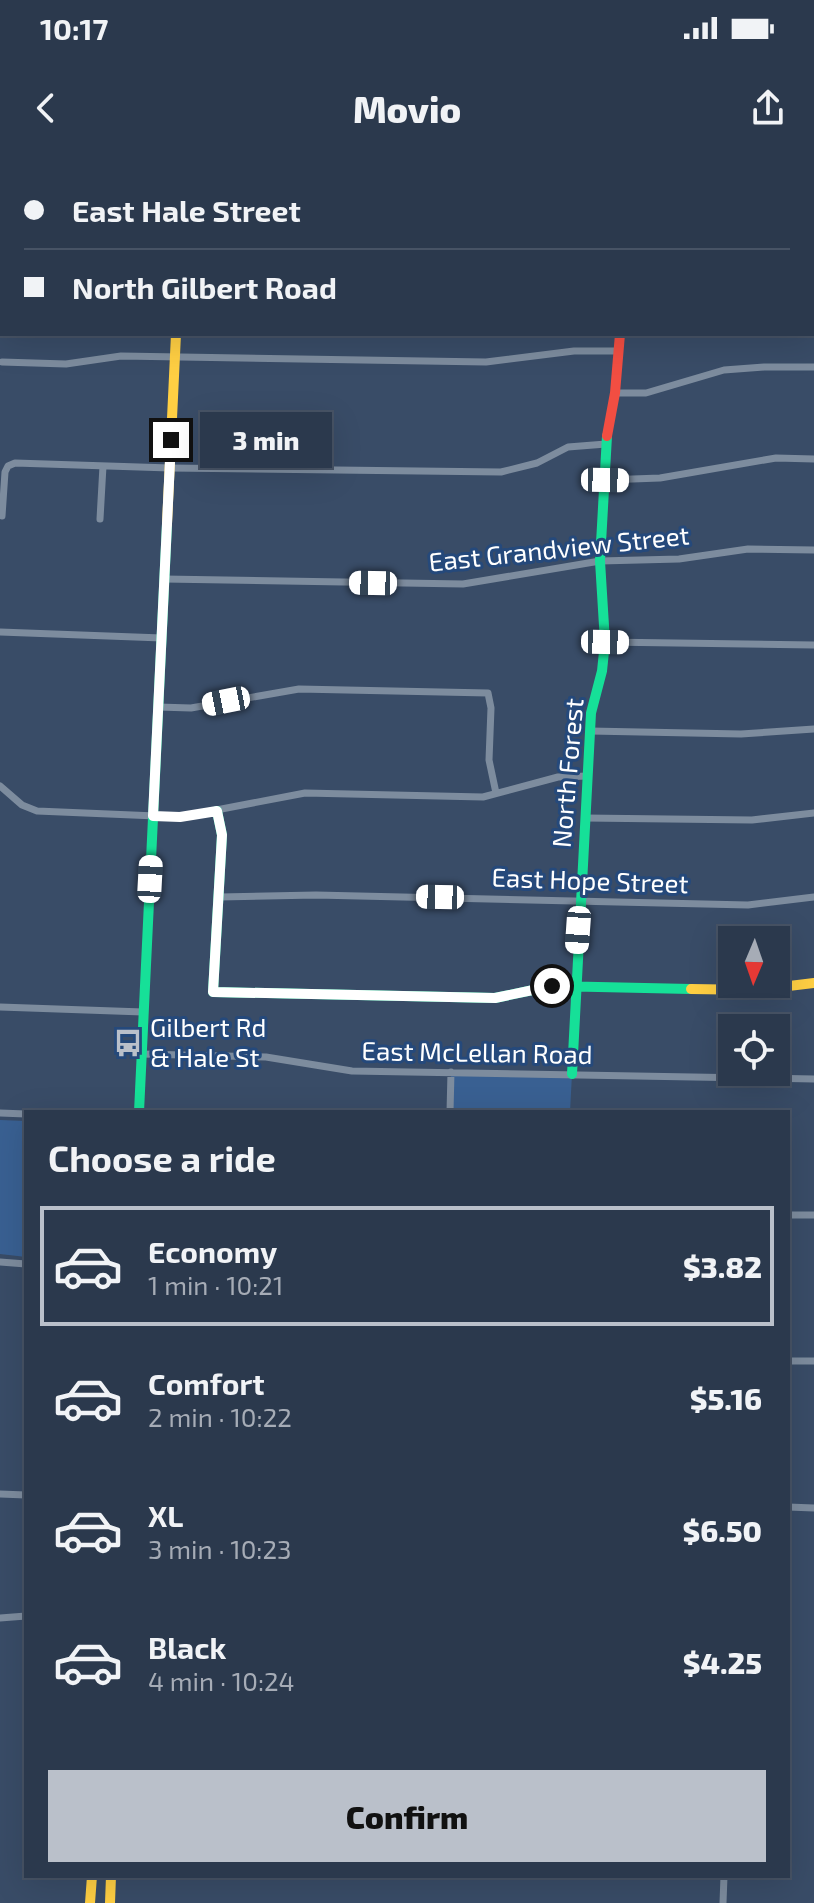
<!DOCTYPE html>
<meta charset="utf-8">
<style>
:root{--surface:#2b394d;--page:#374457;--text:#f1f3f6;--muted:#a6acb6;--line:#475365;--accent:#bac0ca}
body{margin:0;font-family:"Exo 2",sans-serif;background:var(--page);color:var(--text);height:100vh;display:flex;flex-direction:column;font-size:30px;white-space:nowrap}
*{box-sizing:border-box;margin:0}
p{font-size:26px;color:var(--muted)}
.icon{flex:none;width:44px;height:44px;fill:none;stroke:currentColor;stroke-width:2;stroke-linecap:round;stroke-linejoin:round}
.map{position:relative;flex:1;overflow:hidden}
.side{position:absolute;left:24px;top:950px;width:766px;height:768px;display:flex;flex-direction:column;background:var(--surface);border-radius:0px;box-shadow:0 8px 32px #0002,0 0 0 2px var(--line)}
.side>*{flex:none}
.top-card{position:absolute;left:0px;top:0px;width:814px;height:176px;box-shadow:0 8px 32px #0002,0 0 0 2px var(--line);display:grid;align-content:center;height:176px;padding:0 24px;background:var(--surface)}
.needle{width:52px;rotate:182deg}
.controls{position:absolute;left:718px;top:766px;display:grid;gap:16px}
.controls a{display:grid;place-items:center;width:72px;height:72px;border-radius:0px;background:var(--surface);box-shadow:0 8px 32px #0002,0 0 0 2px var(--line);font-size:40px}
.end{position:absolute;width:36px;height:36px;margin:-18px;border:10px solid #fff;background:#111;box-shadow:0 0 0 4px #111}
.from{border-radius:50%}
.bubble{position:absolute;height:56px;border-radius:0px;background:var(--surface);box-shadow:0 8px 32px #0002,0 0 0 2px var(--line);font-size:26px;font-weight:800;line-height:56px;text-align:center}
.car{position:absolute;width:24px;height:48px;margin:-24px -12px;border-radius:10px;box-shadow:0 0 6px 2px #0007;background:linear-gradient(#fff 24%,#345 0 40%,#fff 0 76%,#345 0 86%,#fff 0)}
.top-card b{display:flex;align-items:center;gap:28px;height:76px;font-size:30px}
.top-card b+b{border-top:2px solid var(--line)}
.top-card i{width:20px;height:20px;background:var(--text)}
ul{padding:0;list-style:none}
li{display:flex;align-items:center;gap:24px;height:120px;margin:0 16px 12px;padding:0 8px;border:4px solid transparent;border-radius:0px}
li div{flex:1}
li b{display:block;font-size:30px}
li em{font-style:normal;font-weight:800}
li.on{border-color:var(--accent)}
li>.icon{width:72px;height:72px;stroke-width:1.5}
h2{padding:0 24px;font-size:36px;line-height:96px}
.action{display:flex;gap:16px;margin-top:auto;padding:16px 24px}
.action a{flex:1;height:92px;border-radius:0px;background:var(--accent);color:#111;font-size:32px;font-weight:800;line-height:92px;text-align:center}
.status{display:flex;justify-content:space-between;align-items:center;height:56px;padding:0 40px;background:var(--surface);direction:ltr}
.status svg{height:22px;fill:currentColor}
header{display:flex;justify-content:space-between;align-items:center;height:104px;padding:0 24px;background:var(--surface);font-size:36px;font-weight:800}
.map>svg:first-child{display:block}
.green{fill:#396092}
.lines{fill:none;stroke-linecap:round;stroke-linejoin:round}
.street{stroke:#7d8c9e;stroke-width:7}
.fast{stroke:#16e098;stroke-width:10}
.slow{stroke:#ffcf43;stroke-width:10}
.jam{stroke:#f24e42;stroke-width:10}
.route{stroke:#fff;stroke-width:10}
.labels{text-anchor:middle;stroke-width:6;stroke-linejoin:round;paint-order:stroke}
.street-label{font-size:26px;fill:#fff;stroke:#25497b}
.poi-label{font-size:26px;fill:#fff;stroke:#25497b;text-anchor:start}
</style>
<div class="status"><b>10:17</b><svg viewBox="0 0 49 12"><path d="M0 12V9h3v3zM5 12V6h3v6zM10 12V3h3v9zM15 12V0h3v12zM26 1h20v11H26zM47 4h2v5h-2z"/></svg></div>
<header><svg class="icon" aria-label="back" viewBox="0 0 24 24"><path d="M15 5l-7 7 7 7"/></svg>Movio<svg class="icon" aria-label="share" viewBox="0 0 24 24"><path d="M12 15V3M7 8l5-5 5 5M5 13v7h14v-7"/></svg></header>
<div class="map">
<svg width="814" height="1743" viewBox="0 0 814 1743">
<rect width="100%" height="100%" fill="#394c67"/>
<path class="green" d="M451 912 572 914 570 952H450Z
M0 960 26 961V1097L0 1094Z"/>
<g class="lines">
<path class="street" d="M565 2V0
M812 41H814
M812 116H814
M2 202 66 204 121 196 486 202 574 191H619
M615 233H646L724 210 764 207H814
M605 320 660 318 776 298 814 299
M2 356 5 312 8 306 15 303 170 308 501 312 537 303 568 287 606 284
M100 359 103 306
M164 419 463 424 600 401 679 399 748 389 814 390
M0 472 162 478
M605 482 814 485
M158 547 191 548 299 529 488 533 491 548 489 600 496 633
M590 571 741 574 814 569
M0 626 22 645 37 651 180 657 305 633 483 637 558 617 588 616
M585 658 752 660 814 653
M220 737 316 735 748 745 814 737
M0 847 143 852
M141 894 266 897 352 911 814 919
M450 952 451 912
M0 953 26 954
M788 1055H814
M0 1102 26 1104
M788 1201H814
M0 1334 26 1335
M788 1347 814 1348
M0 1458 26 1456
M723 1743 724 1716"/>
<path class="fast" d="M0 38H2
M812 56H814
M217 651 222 675 213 832 495 838 552 826 691 829
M572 914 591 553 602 511 605 482 600 401 607 276
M139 952 167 364"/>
<path class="slow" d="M167 364 176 174
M691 829 756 830 814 823
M90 1743 92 1716
M110 1743 111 1716"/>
<path class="jam" d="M184 2 185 0
M607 276 615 233 620 174"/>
</g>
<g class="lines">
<path class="route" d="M171 280 153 656 180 657 217 651 222 675 213 832 495 838 552 826"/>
</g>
<defs>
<symbol id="bus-bare" viewBox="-9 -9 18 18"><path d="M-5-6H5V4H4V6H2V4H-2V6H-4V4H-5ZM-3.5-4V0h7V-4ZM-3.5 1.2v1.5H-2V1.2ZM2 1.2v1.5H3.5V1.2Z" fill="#bac0ca" stroke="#25497b" stroke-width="2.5" paint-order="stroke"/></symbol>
</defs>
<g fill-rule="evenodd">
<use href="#bus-bare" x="108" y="863" width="40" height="40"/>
</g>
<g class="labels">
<g class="street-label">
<text transform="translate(559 389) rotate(-6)" y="9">East Grandview Street</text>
<text transform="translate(568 613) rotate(-85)" y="9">North Forest</text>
<text transform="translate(590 721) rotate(2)" y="9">East Hope Street</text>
<text transform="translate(477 893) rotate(1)" y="9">East McLellan Road</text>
</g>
<g class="poi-label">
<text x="150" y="877">Gilbert Rd<tspan x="150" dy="30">&amp; Hale St</tspan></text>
</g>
</g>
</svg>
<div class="controls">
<a><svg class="needle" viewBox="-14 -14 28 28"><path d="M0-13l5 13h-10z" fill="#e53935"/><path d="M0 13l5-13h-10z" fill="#a6acb6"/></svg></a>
<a><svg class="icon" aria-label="locate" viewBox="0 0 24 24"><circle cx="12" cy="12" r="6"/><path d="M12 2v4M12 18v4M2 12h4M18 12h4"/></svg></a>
</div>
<i class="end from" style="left:552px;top:826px"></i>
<i class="end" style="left:171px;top:280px"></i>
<div class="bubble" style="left:200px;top:252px;width:132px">3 min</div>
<i class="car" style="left:605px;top:320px;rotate:91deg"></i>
<i class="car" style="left:373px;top:423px;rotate:271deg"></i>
<i class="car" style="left:605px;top:482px;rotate:91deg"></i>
<i class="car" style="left:226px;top:541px;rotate:259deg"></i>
<i class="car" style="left:150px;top:719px;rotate:3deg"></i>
<i class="car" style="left:440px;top:737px;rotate:271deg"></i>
<i class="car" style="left:578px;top:770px;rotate:184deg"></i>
<div class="top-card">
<b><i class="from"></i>East Hale Street</b>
<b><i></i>North Gilbert Road</b>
</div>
<section class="side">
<h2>Choose a ride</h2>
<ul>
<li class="on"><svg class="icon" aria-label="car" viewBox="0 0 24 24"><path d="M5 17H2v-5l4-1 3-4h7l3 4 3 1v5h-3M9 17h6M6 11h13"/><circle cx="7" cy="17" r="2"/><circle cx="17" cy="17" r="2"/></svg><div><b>Economy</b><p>1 min · 10:21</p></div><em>$3.82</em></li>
<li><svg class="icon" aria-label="car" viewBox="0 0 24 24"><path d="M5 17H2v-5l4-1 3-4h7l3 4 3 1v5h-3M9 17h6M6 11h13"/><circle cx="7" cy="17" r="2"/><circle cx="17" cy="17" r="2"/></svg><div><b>Comfort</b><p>2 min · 10:22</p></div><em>$5.16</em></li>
<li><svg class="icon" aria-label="car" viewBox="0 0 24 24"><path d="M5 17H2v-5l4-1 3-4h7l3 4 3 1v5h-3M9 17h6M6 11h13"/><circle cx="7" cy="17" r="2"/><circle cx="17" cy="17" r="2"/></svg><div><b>XL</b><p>3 min · 10:23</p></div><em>$6.50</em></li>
<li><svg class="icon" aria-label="car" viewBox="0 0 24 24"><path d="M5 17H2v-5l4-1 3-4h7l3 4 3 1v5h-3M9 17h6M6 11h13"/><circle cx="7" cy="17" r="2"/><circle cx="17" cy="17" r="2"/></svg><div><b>Black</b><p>4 min · 10:24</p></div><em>$4.25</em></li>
</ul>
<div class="action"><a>Confirm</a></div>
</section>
</div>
